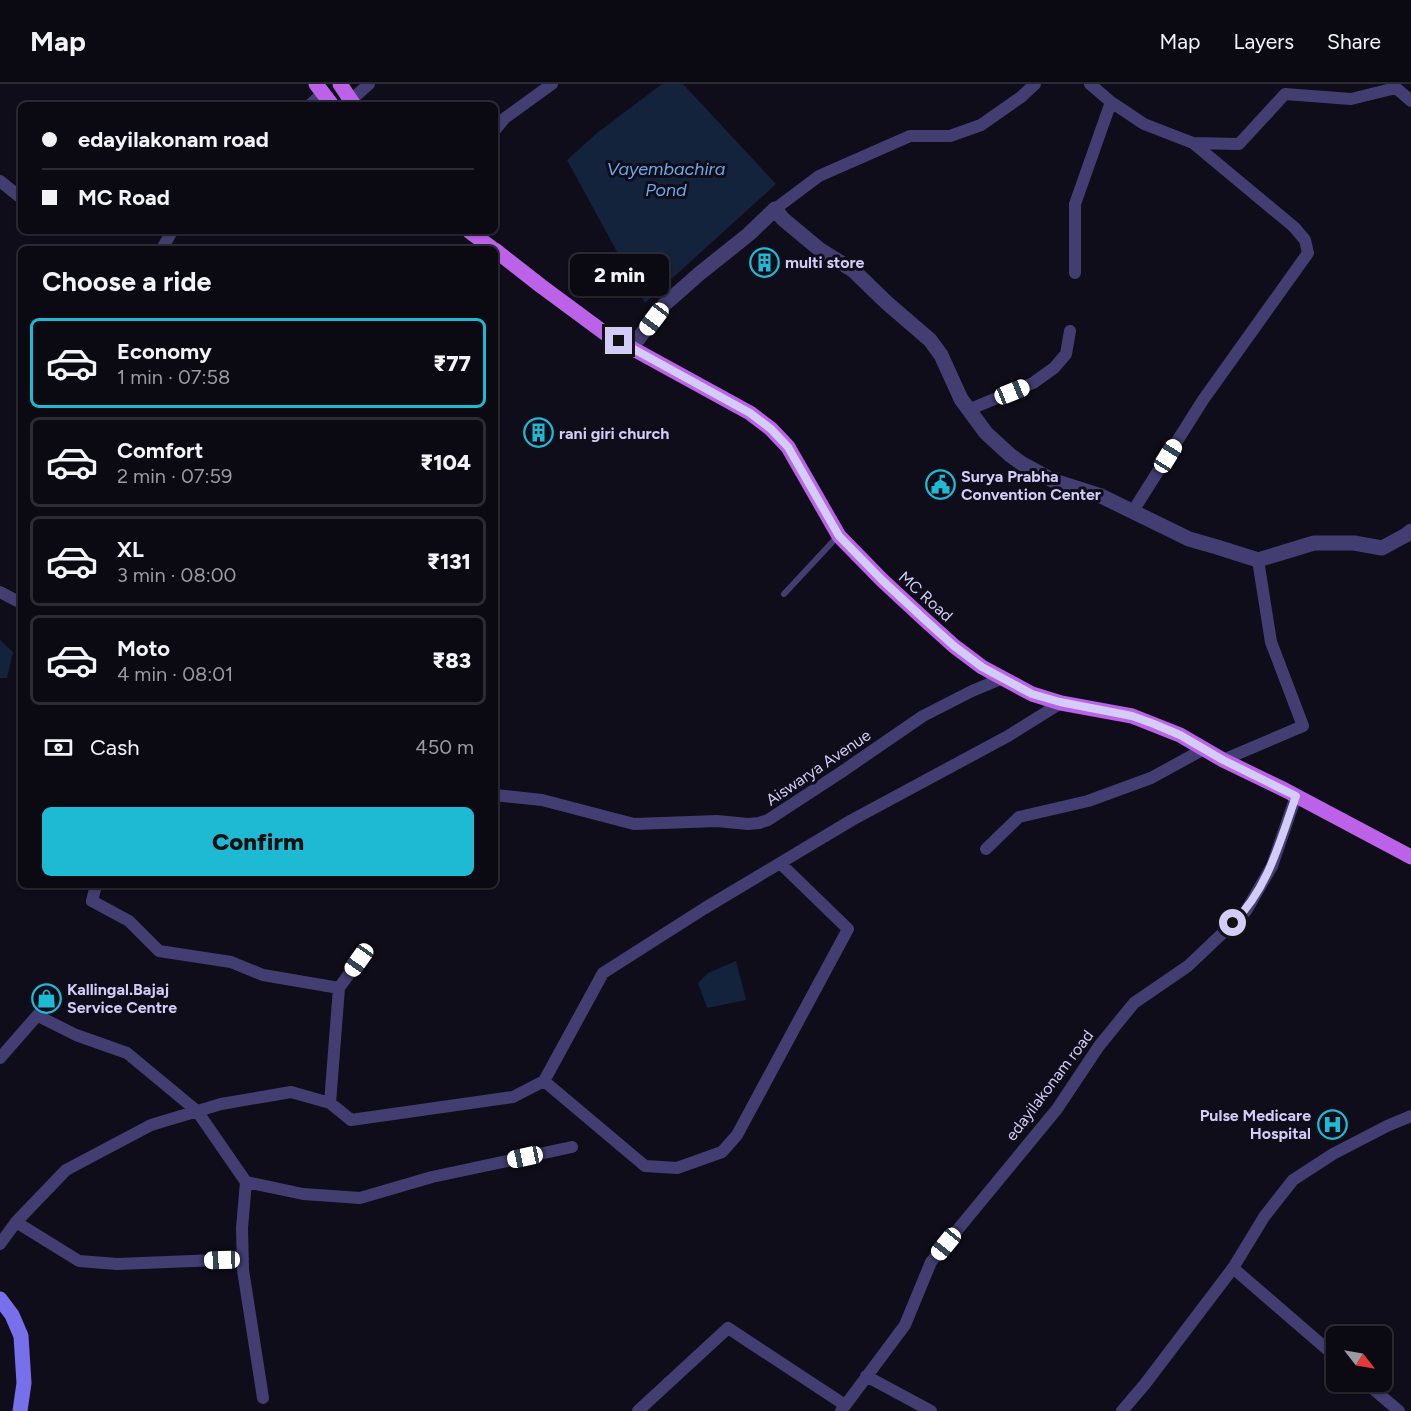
<!DOCTYPE html>
<meta charset="utf-8">
<style>
:root{--surface:#0b0a13;--page:#191821;--text:#f1f3f6;--muted:#9a9aa0;--line:#2b2b33;--accent:#1ebad3}
body{margin:0;font-family:Figtree,sans-serif;background:var(--page);color:var(--text);height:100vh;display:flex;flex-direction:column;font-size:22px;white-space:nowrap}
*{box-sizing:border-box;margin:0}
p{font-size:20px;color:var(--muted)}
.icon{flex:none;width:33px;height:33px;fill:none;stroke:currentColor;stroke-width:2;stroke-linecap:round;stroke-linejoin:round}
.map{position:relative;flex:1;overflow:hidden}
.sheet{position:absolute;left:18px;top:162px;width:480px;height:642px;display:flex;flex-direction:column;background:var(--surface);border-radius:9px;box-shadow:0 2px 4px #0004,0 0 0 2px var(--line)}
.sheet>*{flex:none}
.hud{position:absolute;left:18px;top:18px;width:480px;height:132px;border-radius:9px;box-shadow:0 2px 4px #0004,0 0 0 2px var(--line);display:grid;align-content:center;height:132px;padding:0 24px;background:var(--surface)}
.needle{width:39px;rotate:121deg}
.fabs{position:absolute;left:1326px;top:1242px;display:grid;gap:12px}
.fabs a{display:grid;place-items:center;width:66px;height:66px;border-radius:9px;background:var(--surface);box-shadow:0 2px 4px #0004,0 0 0 2px var(--line);font-size:30px}
.end{position:absolute;width:27px;height:27px;margin:-14px;border:8px solid #d3ccf8;background:#111;box-shadow:0 0 0 3px #111}
.from{border-radius:50%}
.bubble{position:absolute;height:42px;border-radius:9px;background:var(--surface);box-shadow:0 2px 4px #0004,0 0 0 2px var(--line);font-size:20px;font-weight:800;line-height:42px;text-align:center}
.car{position:absolute;width:18px;height:36px;margin:-18px -9px;border-radius:8px;box-shadow:0 0 4px 2px #0007;background:linear-gradient(#fff 24%,#345 0 40%,#fff 0 76%,#345 0 86%,#fff 0)}
.hud b{display:flex;align-items:center;gap:21px;height:57px;font-size:22px}
.hud b+b{border-top:2px solid var(--line)}
.hud i{width:15px;height:15px;background:var(--text)}
ul{padding:0;list-style:none}
li{display:flex;align-items:center;gap:18px;height:90px;margin:0 12px 9px;padding:0 12px;border:3px solid var(--line);border-radius:9px}
li div{flex:1}
li b{display:block;font-size:22px}
li em{font-style:normal;font-weight:800}
li.active{border-color:var(--accent)}
li>.icon{width:54px;height:54px;stroke-width:1.5}
h2{padding:0 24px;font-size:27px;line-height:72px}
.pay{display:flex;align-items:center;gap:15px;height:66px;padding:0 24px;font-size:22px}
.pay p{margin-inline-start:auto}
.button{display:flex;gap:12px;margin-top:auto;padding:12px 24px}
.button a{flex:1;height:69px;border-radius:9px;background:var(--accent);color:#111;font-size:24px;font-weight:800;line-height:69px;text-align:center}
header{display:flex;align-items:center;gap:36px;box-sizing:border-box;height:84px;padding:0 30px;background:var(--surface);border-bottom:2px solid var(--line)}
header strong{font-size:28px}
nav{display:flex;gap:33px;margin-inline-start:auto;font-size:21px}
.map>svg:first-child{display:block}
.water{fill:#13233c}
.lines{fill:none;stroke-linecap:round;stroke-linejoin:round}
.service{stroke:#423e72;stroke-width:6}
.minor{stroke:#423e72;stroke-width:12}
.tertiary{stroke:#423e72;stroke-width:15}
.secondary{stroke:#7870eb;stroke-width:15}
.primary{stroke:#bb62e9;stroke-width:15}
.route{stroke:#d3ccf8;stroke-width:8}
.labels{text-anchor:middle;stroke-width:6;stroke-linejoin:round;paint-order:stroke}
.poi-label{font-size:16px;font-weight:bold;fill:#d3ccf8;stroke:#0f0d19;text-anchor:start}
.street-label{font-size:16px;fill:#d3ccf8;stroke:#0f0d19}
.water-label{font-size:18px;font-style:italic;fill:#69aaea;stroke:#0f0d19}
</style>
<header>
<strong>Map</strong>
<nav><a>Map</a><a>Layers</a><a>Share</a></nav>
</header>
<div class="map">
<svg width="1411" height="1327" viewBox="0 0 1411 1327">
<rect width="100%" height="100%" fill="#0f0d19"/>
<path class="water" d="M662 0H683L776 100 645 219 567 76 597 49Z
M0 556 13 568 7 594H0Z
M736 877 746 916 707 924 698 899 708 889Z"/>
<g class="lines">
<path class="service" d="M784 510 838 452"/>
<path class="minor" d="M1090 0 1111 18 1144 40 1193 59 1294 143 1305 156 1308 169 1203 316 1133 427
M351 16 369 0
M310 21 323 9
M495 46 505 34 552 0
M1193 59 1239 60 1285 10 1351 15 1396 4 1411 17
M0 97 21 114
M775 125 819 92 910 52H950L981 41 1021 13 1035 0
M162 165 172 147
M1075 189V120L1111 18
M968 326 1033 299 1054 284 1066 270 1070 247
M0 508 21 519
M1223 676 1303 642 1271 558 1258 476
M495 711 542 716 634 740 717 737 748 740 759 739 768 736 840 689 923 632 972 607 1003 594
M986 765 1019 733 1088 717 1151 694 1204 665
M96 801 92 817 129 837 159 867 231 878 263 891 339 904
M359 876 339 904 330 1019 351 1036 513 1013 544 997 603 889 705 824 852 736 1008 652 1061 619
M38 932 76 951 127 969 197 1027 246 1098 242 1144 243 1186 263 1314
M0 974 50 917
M544 997 645 1082 677 1084 722 1068 737 1051 848 845 780 779
M246 1098 303 1110 360 1114 432 1093 572 1063
M16 1138 79 1177 117 1180 243 1175
M0 1160 16 1138 66 1086 151 1041 221 1020 291 1008 330 1019
M1233 1184 1336 1273
M866 1292 931 1327
M1365 1298 1399 1327
M638 1327 728 1244 845 1321
M841 1327 905 1241 931 1178 1057 1025 1099 962 1134 919 1188 882 1246 827 1272 782 1296 712
M1122 1327 1145 1300 1233 1184 1264 1133 1293 1096 1333 1070 1387 1042 1411 1032"/>
<path class="tertiary" d="M631 264 665 220 699 190 749 150 775 125 783 135 819 165 854 187 887 219 930 256 941 271 961 315 986 349 1010 371 1021 379 1054 397 1101 412 1189 455 1217 463 1258 476 1314 459H1354L1382 464 1406 451 1411 447"/>
<path class="secondary" d="M0 1215 12 1231 21 1252 24 1299 20 1327"/>
<path class="primary" d="M316 0 332 21
M340 0 354 21
M469 147 493 165
M495 166 541 202 606 250 750 329 771 345 788 363 839 452 882 496 923 534 954 562 982 583 1032 610 1061 619 1132 632 1180 651 1223 676 1285 706 1411 773"/>
</g>
<g class="lines">
<path class="route" d="M619 257 750 329 771 345 788 363 839 452 882 496 923 534 954 562 982 583 1032 610 1060 618 1132 632 1154 640 1180 651 1223 676 1296 712C1280 757 1268 805 1233 839"/>
</g>
<defs>
<symbol id="building-ring" viewBox="-11 -11 22 22"><circle r="9.5" fill="#0f0d19" stroke="#1ebad3" stroke-width="1.5"/><path d="M-4-6H4V6H1V3H-1V6H-4ZM-2.5-4.3h1.7v1.8h-1.7ZM.8-4.3h1.7v1.8H.8ZM-2.5-1h1.7V.8h-1.7ZM.8-1h1.7V.8H.8Z" fill="#1ebad3"/></symbol>
<symbol id="civic-ring" viewBox="-11 -11 22 22"><circle r="9.5" fill="#0f0d19" stroke="#1ebad3" stroke-width="1.5"/><path d="M-.6-6.5H3V-4.5H.6V-3L4-1V1h2V6H-6V1h2V-1L-.6-3ZM-1.2 2.5V6h2.4V2.5Z" fill="#1ebad3"/></symbol>
<symbol id="shop-ring" viewBox="-11 -11 22 22"><circle r="9.5" fill="#0f0d19" stroke="#1ebad3" stroke-width="1.5"/><path d="M-5-2.5h2.3a2.7 3.5 0 0 1 5.4 0H5L5.5 6h-11ZM-1.5-2.5h3a1.5 2.3 0 0 0-3 0Z" fill="#1ebad3"/></symbol>
<symbol id="hospital-ring" viewBox="-11 -11 22 22"><circle r="9.5" fill="#0f0d19" stroke="#1ebad3" stroke-width="1.5"/><path d="M-5-5h3v3.5h4V-5h3V5h-3V1.5h-4V5h-3Z" fill="#1ebad3"/></symbol>
</defs>
<g fill-rule="evenodd">
<use href="#building-ring" x="748" y="162" width="33" height="33"/>
<use href="#building-ring" x="522" y="332" width="33" height="33"/>
<use href="#civic-ring" x="924" y="384" width="33" height="33"/>
<use href="#shop-ring" x="30" y="898" width="33" height="33"/>
<use href="#hospital-ring" x="1316" y="1024" width="33" height="33"/>
</g>
<g class="labels">
<g class="poi-label">
<text x="785" y="184">multi store</text>
<text x="559" y="355">rani giri church</text>
<text x="961" y="398">Surya Prabha<tspan x="961" dy="18">Convention Center</tspan></text>
<text x="67" y="911">Kallingal.Bajaj<tspan x="67" dy="18">Service Centre</tspan></text>
<text x="1311" y="1037" text-anchor="end">Pulse Medicare<tspan x="1311" dy="18">Hospital</tspan></text>
</g>
<g class="street-label">
<text transform="translate(926 512) rotate(42)" y="6">MC Road</text>
<text transform="translate(818 683) rotate(-34)" y="6">Aiswarya Avenue</text>
<text transform="translate(1049 1001) rotate(-53)" y="6">edayilakonam road</text>
</g>
<g class="water-label">
<text x="666" y="91">Vayembachira<tspan x="666" dy="21">Pond</tspan></text>
</g>
</g>
</svg>
<div class="fabs">
<a><svg class="needle" viewBox="-14 -14 28 28"><path d="M0-13l5 13h-10z" fill="#e53935"/><path d="M0 13l5-13h-10z" fill="#9a9aa0"/></svg></a>
</div>
<i class="end from" style="left:1233px;top:839px"></i>
<i class="end" style="left:619px;top:257px"></i>
<div class="bubble" style="left:570px;top:170px;width:99px">2 min</div>
<i class="car" style="left:654px;top:235px;rotate:217deg"></i>
<i class="car" style="left:1012px;top:308px;rotate:68deg"></i>
<i class="car" style="left:1168px;top:372px;rotate:32deg"></i>
<i class="car" style="left:359px;top:876px;rotate:215deg"></i>
<i class="car" style="left:525px;top:1073px;rotate:258deg"></i>
<i class="car" style="left:946px;top:1160px;rotate:219deg"></i>
<i class="car" style="left:222px;top:1176px;rotate:268deg"></i>
<div class="hud">
<b><i class="from"></i>edayilakonam road</b>
<b><i></i>MC Road</b>
</div>
<section class="sheet">
<h2>Choose a ride</h2>
<ul>
<li class="active"><svg class="icon" aria-label="car" viewBox="0 0 24 24"><path d="M5 17H2v-5l4-1 3-4h7l3 4 3 1v5h-3M9 17h6M6 11h13"/><circle cx="7" cy="17" r="2"/><circle cx="17" cy="17" r="2"/></svg><div><b>Economy</b><p>1 min · 07:58</p></div><em>₹77</em></li>
<li><svg class="icon" aria-label="car" viewBox="0 0 24 24"><path d="M5 17H2v-5l4-1 3-4h7l3 4 3 1v5h-3M9 17h6M6 11h13"/><circle cx="7" cy="17" r="2"/><circle cx="17" cy="17" r="2"/></svg><div><b>Comfort</b><p>2 min · 07:59</p></div><em>₹104</em></li>
<li><svg class="icon" aria-label="car" viewBox="0 0 24 24"><path d="M5 17H2v-5l4-1 3-4h7l3 4 3 1v5h-3M9 17h6M6 11h13"/><circle cx="7" cy="17" r="2"/><circle cx="17" cy="17" r="2"/></svg><div><b>XL</b><p>3 min · 08:00</p></div><em>₹131</em></li>
<li><svg class="icon" aria-label="car" viewBox="0 0 24 24"><path d="M5 17H2v-5l4-1 3-4h7l3 4 3 1v5h-3M9 17h6M6 11h13"/><circle cx="7" cy="17" r="2"/><circle cx="17" cy="17" r="2"/></svg><div><b>Moto</b><p>4 min · 08:01</p></div><em>₹83</em></li>
</ul>
<div class="pay"><svg class="icon" aria-label="cash" viewBox="0 0 24 24"><path d="M3 7h18v10H3z"/><circle cx="12" cy="12" r="2"/></svg>Cash<p>450 m</p></div>
<div class="button"><a>Confirm</a></div>
</section>
</div>
